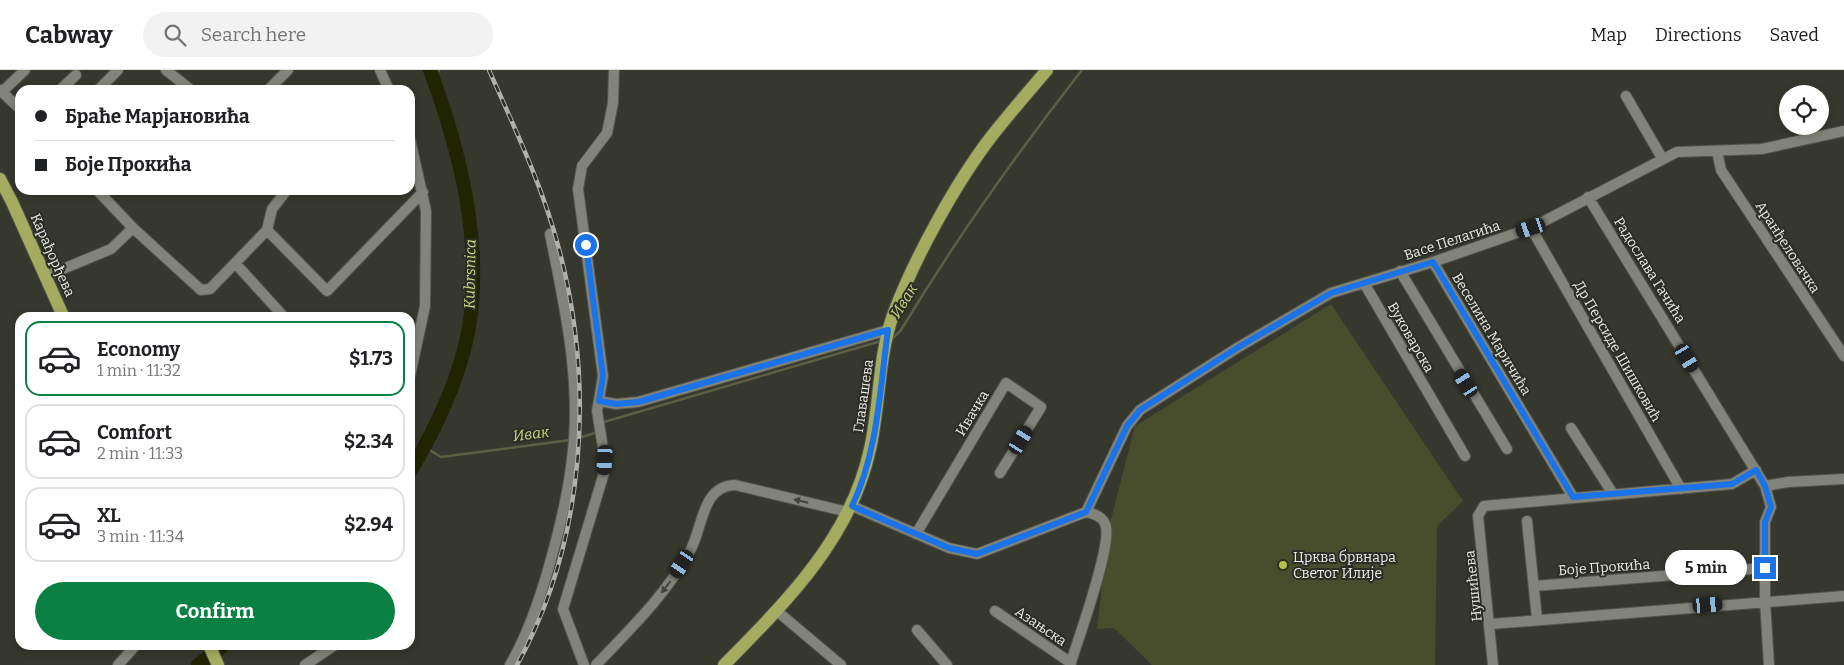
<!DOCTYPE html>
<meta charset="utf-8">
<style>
:root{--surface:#fff;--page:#f2f2f2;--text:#202124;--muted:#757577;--line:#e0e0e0;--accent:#0b8043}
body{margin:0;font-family:Bitter,serif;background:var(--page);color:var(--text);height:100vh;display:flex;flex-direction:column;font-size:19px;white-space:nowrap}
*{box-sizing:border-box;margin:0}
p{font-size:16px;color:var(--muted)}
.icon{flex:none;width:28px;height:28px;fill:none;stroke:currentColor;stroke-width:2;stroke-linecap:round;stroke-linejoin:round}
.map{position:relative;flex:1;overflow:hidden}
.details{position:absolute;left:15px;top:242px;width:400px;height:338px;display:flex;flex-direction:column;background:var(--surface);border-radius:15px;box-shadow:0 2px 8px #0003}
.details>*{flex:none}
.hud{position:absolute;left:15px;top:15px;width:400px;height:110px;border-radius:15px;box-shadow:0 2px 8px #0003;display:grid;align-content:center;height:110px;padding:0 20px;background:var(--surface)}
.buttons{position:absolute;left:1779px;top:15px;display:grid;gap:10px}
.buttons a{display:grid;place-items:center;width:50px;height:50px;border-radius:50%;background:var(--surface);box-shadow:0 2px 8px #0003;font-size:25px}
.end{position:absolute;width:22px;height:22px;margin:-11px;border:6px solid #1a73e8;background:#fff;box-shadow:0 0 0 2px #fff}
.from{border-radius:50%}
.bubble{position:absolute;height:35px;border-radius:18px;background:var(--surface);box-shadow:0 2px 8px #0003;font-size:16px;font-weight:700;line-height:35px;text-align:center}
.car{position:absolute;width:15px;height:30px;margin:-15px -8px;border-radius:6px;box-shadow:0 0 4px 1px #0007;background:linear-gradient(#222 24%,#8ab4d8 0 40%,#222 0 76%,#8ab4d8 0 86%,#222 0)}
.hud b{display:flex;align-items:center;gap:18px;height:48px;font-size:19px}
.hud b+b{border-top:1px solid var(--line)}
.hud i{width:12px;height:12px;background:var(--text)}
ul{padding:9px 0 0;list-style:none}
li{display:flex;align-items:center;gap:15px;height:75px;margin:0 10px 8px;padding:0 10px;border:2px solid var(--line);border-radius:15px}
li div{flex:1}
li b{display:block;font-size:19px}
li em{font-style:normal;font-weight:700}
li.active{border-color:var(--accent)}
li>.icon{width:45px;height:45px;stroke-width:1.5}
.action{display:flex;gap:10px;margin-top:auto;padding:10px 20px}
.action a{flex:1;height:58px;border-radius:30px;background:var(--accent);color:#fff;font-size:20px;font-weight:700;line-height:58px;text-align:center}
header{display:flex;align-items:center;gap:30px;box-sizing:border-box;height:70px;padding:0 25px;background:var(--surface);border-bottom:1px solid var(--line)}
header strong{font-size:24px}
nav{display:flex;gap:28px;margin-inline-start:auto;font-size:18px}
.search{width:350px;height:45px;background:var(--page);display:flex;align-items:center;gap:12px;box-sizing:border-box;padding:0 18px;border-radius:28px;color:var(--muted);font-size:19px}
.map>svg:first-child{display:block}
.green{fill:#484d2d}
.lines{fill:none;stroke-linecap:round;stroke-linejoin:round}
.stream{stroke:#5d5f44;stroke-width:2.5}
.river{stroke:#212400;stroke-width:14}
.minor-casing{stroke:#53544c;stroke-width:12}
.major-casing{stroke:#53544c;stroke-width:14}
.minor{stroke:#828479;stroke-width:10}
.major{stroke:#a4ac60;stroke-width:12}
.rail-casing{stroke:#b0b2aa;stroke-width:4.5}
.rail{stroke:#2c2e25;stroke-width:2.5;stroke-dasharray:8;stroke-linecap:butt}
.oneway{fill:#42443a}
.route{stroke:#1a73e8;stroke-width:6}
.poi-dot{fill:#b5c249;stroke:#2c2e25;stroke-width:2}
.labels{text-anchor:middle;stroke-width:4;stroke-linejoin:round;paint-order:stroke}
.street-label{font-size:14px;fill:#e9eae4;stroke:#2c2e25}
.poi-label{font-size:14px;fill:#e9eae4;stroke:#2c2e25;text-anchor:start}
.water-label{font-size:15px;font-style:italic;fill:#cad582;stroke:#2c2e25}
</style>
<header>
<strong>Cabway</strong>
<div class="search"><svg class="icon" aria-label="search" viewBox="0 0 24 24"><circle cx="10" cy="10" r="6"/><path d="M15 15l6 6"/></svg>Search here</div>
<nav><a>Map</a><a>Directions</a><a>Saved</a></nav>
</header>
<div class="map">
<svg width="1844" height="595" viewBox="0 0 1844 595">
<rect width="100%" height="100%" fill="#36382e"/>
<path class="green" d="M1331 234 1463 431 1437 456 1435 595H1152L1114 558 1097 559 1108 461 1135 356Z"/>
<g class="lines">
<path class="stream" d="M432 7 439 0
M892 269 901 260C956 169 1017 83 1082 0
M603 359 604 352 881 271
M575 369 598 362
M425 377 441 387 570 370"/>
<path class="river" d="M410 402C435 360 458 312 468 263 484 178 460 80 430 0
M198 595 224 575"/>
<defs>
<path id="minor" d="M166 0 191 20
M380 0 389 20
M0 20 20 39
M60 20 76 5
M98 20 118 0
M268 20 288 0
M3 21 25 0
M1626 26 1662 88
M410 69 426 141 425 236 410 306
M1717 81 1721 100 1844 286
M97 120 133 158 201 220 210 219 267 160 272 139 287 120
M1588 127 1765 416 1771 437 1765 452V531L1769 595
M1531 158 1681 419
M267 160 327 221 423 122
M1433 192 1573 427
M235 193 285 248
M1400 201 1507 379
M46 206 111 179 133 158
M1364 213 1465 386
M599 331 616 334 638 332 888 260
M1571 358 1613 424
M1765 416 1788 412 1844 409
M852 436 949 478 977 484 1086 442
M1086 442 1127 356 1140 340 1237 278 1331 223 1433 192 1531 158 1677 82 1762 79 1844 61
M1527 451 1537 549
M916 464 1006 313 1041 337 1000 403
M1534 516 1765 498
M777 541 841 595
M995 541 1071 593
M1491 554 1844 526
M917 560 947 595
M118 595 136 575
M305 595 335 575
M510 595C529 562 541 526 551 489 560 457 568 423 572 389 582 314 565 238 550 164
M584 595 563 539 604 403 605 390 597 341 603 306 578 119 582 96 607 63 613 33 614 0
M596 595C630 559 667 524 691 479 703 456 702 416 735 415L848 442
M1070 595C1078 570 1111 478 1106 457 1104 447 1095 444 1086 442
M1493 595 1478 446 1484 436 1732 414 1756 400"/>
<path id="major" d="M0 109 12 132 64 248
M209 575 218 595
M724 595C786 532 851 468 870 379 880 336 878 287 893 245 914 189 955 114 991 67 1009 44 1028 22 1047 0"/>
</defs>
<use href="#minor" class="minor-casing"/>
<use href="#major" class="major-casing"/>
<use href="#minor" class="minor"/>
<use href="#major" class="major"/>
<defs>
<path id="rail" d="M489 0C515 59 543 117 559 179 595 315 586 470 517 595"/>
</defs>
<use href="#rail" class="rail-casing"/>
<use href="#rail" class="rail"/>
</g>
<defs><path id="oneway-solid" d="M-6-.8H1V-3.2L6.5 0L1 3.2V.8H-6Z" transform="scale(1.25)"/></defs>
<g class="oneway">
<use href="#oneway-solid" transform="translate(801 431) rotate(-167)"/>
<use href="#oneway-solid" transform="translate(666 517) rotate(127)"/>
</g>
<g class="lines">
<path class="route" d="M586 175 603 306 599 331 616 334 638 332 888 260C880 318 878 382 852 436L949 478 977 484 1086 442 1127 356 1140 340 1237 278 1331 223 1433 192 1573 427 1732 414 1756 400 1765 416 1771 437 1765 452V498"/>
</g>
<circle class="poi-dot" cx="1283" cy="495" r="5"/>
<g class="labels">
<g class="street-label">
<text transform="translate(1452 170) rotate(-18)" y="5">Васе Пелагића</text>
<text transform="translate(1788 177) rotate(57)" y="5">Аранђеловачка</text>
<text transform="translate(53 185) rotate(66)" y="5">Карађорђева</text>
<text transform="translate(1650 200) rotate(58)" y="5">Радослава Гачића</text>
<text transform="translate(1492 264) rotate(59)" y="5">Веселина Маричића</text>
<text transform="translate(1411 267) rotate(60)" y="5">Вуковарска</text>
<text transform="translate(1618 281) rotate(60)" y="5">Др Персиде Шишковић</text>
<text transform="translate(863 326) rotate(-82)" y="5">Главашева</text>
<text transform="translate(972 343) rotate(-59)" y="5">Ивачка</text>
<text transform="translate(1604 497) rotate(-4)" y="5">Боје Прокића</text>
<text transform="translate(1473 516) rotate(-96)" y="5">Нушићева</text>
<text transform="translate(1041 556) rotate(34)" y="5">Азањска</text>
</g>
<g class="poi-label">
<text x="1293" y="492">Црква брвнара<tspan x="1293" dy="16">Светог Илије</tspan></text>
</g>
<g class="water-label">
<text transform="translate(470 204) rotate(-89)" y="5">Kubrsnica</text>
<text transform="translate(904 231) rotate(-58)" y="5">Ивак</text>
<text transform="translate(531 364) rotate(-7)" y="5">Ивак</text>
</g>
</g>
</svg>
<div class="buttons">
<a><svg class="icon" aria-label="locate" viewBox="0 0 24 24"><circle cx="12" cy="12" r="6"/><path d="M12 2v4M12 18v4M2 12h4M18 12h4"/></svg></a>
</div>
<i class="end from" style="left:586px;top:175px"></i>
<i class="end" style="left:1765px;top:498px"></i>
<div class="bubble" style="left:1665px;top:480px;width:82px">5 min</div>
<i class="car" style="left:1531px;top:158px;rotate:251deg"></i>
<i class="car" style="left:1687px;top:288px;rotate:149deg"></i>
<i class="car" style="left:1466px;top:313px;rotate:328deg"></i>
<i class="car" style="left:1021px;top:370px;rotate:32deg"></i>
<i class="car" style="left:605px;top:390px;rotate:183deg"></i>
<i class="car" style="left:682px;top:494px;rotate:213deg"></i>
<i class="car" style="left:1708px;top:535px;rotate:85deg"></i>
<div class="hud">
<b><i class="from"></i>Браће Марјановића</b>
<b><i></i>Боје Прокића</b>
</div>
<section class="details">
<ul>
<li class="active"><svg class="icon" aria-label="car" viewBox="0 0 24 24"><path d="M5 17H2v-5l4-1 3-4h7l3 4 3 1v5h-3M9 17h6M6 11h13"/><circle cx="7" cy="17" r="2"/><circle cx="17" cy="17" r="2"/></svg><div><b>Economy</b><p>1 min · 11:32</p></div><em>$1.73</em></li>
<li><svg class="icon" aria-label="car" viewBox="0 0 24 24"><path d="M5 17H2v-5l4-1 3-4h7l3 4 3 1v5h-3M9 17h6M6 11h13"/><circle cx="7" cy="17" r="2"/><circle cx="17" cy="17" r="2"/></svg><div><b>Comfort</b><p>2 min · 11:33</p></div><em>$2.34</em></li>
<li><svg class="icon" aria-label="car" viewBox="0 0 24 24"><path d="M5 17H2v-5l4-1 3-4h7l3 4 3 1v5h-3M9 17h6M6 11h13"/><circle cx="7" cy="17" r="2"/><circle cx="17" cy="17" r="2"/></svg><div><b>XL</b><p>3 min · 11:34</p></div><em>$2.94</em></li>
</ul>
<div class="action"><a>Confirm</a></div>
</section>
</div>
